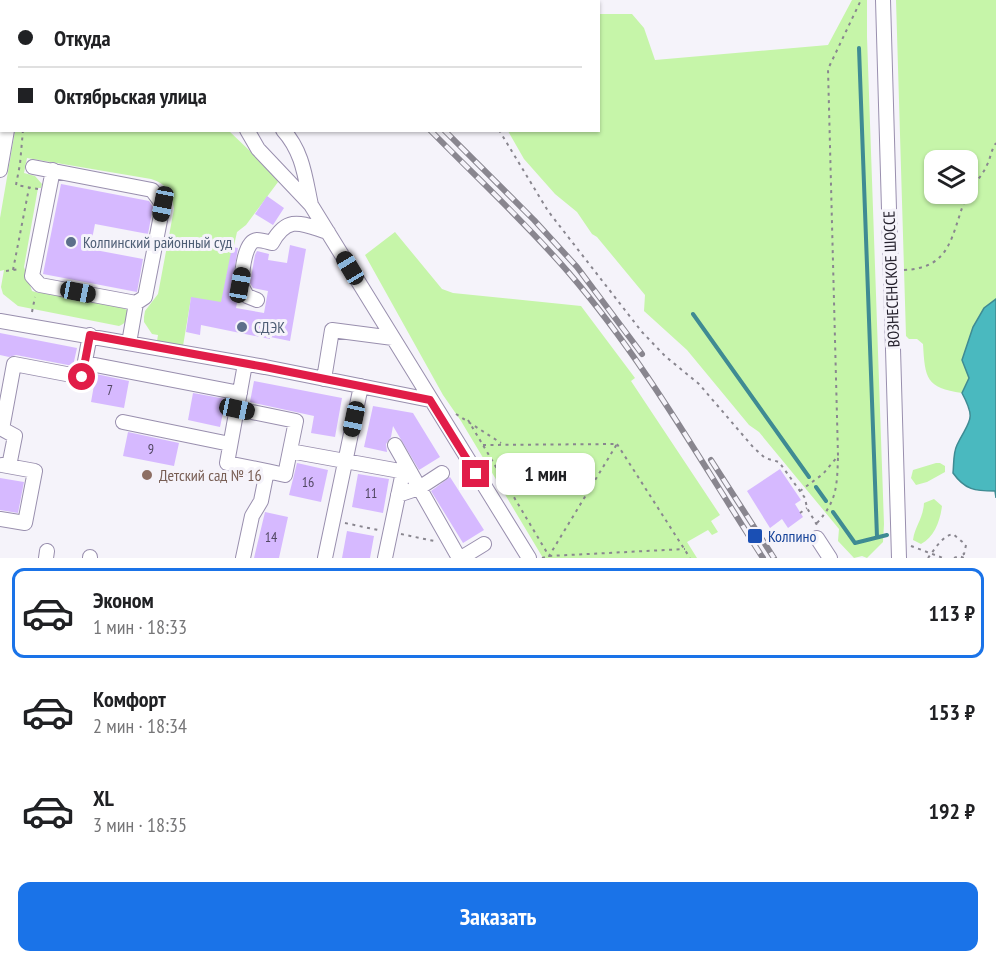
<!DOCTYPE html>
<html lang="ru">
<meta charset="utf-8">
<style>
:root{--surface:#fff;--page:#f2f2f2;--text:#202124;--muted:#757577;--line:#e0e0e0;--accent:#1a73e8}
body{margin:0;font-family:"PT Sans Narrow",sans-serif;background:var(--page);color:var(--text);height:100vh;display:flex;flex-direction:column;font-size:22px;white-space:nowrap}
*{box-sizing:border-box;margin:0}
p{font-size:20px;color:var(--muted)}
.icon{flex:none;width:33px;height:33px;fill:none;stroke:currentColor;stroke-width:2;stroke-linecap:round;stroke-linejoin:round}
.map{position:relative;height:558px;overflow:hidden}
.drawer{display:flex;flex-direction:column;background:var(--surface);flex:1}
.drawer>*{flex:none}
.top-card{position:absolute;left:0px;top:0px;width:600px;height:132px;box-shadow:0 2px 4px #0004;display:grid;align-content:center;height:132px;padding:0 18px;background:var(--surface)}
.controls{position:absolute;left:924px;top:150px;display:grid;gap:12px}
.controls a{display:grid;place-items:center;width:54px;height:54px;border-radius:12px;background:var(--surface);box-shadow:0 2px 4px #0004;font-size:30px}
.end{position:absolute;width:27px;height:27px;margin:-14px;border:8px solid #e11d48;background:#fff;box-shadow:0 0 0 3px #fff}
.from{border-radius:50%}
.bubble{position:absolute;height:42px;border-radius:12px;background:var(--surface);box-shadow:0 2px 4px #0004;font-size:20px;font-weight:700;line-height:42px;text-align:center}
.car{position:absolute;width:18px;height:36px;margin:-18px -9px;border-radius:8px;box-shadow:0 0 4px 2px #0007;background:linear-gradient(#222 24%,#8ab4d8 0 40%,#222 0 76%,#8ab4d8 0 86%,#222 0)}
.top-card b{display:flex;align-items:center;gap:21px;height:57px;font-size:22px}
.top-card b+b{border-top:2px solid var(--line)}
.top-card i{width:15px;height:15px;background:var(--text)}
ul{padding:10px 0 0;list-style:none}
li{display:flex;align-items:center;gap:18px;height:90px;margin:0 12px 9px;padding:0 6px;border:3px solid transparent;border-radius:12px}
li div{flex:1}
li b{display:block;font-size:22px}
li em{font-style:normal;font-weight:700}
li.on{border-color:var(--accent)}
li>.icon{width:54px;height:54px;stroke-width:1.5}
.action{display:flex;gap:12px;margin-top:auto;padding:12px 18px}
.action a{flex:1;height:69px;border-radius:12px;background:var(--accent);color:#fff;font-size:24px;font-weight:700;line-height:69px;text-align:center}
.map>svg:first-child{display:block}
.green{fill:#c6f5a9;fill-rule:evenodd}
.water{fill:#4ab9bf;stroke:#3f8b93;stroke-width:1.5}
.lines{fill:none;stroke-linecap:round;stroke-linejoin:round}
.stream{stroke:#3f8b93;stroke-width:4}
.building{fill:#d6b9ff}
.minor-casing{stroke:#998fae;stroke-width:16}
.path{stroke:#89868f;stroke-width:2;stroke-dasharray:3 4.5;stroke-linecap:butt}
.minor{stroke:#fff;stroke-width:14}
.rail-casing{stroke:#89868f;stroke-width:6}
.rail{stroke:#f5f3fa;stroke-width:4;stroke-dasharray:11;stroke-linecap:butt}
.route{stroke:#e11d48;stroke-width:8}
.service-dot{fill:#5c6f8a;stroke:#f5f3fa;stroke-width:2}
.education-dot{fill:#8d6e63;stroke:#f5f3fa;stroke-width:2}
.transit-dot{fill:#1a4fb4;stroke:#f5f3fa;stroke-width:2}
.labels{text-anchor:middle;stroke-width:6;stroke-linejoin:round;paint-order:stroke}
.number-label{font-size:14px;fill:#514762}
.service-label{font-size:16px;fill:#4e5e75;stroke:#f5f3fa;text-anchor:start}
.street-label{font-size:16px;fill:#25212d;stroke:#f5f3fa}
.education-label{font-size:16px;fill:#785e54;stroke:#f5f3fa;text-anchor:start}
.transit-label{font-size:16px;fill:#164399;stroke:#f5f3fa;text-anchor:start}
</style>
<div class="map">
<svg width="996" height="558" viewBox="0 0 996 558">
<rect width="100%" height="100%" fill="#f5f3fa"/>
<path class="green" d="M852 0H867V37L884 524 883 542 867 558 862 556 854 558 838 541 839 529 759 432 749 425 687 350 644 311 645 295 597 237 592 234 577 212 555 194 524 159 508 131 598 130 599 14H632L644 28 655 60 828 45Z
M896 0H996V299L984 308 969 378 962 393C926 388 925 378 923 344L917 339H909L906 336ZM934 160H968V194H934Z
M15 131H229L274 174 278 182 246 225 237 232 219 313 191 298 183 346 157 341 158 335 152 334 144 322V317L145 311 158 294 174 209C172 193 167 184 151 179L27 158 24 173 35 176 42 184 41 188H38L24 267 32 291 39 293 40 290 123 308 127 310C128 318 127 323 119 326L18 306 3 294 1 287 4 270 0 271V218Z
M395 232 442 289 453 293 581 306 635 378 631 381 720 515 711 521 718 532 712 535 708 530 687 542 697 558H543L461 421 443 395 365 255Z
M936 463H940L945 466V472L927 482 916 485 911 478 913 470Z
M934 499 942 506C940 522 934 537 921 544L913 540C915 526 923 519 924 503Z"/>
<path class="water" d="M996 299V498L995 491C975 491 965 490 953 473 954 464 953 453 957 445 969 420 977 421 962 393L969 378 962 360 973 327 984 308Z"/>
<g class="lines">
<path class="stream" d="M859 48 877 537
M693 314 809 477
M816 487 826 501
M833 512 855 543 887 535"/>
</g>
<path class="building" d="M61 184 149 201 153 207 148 234 95 224 90 249 143 259 137 292 43 274Z
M267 196 284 208 273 225 255 214Z
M290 245 306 249 290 341 270 337V339L201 325 200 335 186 332 191 297 221 302 232 247 238 248 232 284 238 298 236 308 264 313 268 291 253 288 250 283 255 255 257 251 269 254 268 260 287 263Z
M0 333 77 348 73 366 16 355 9 357 0 355Z
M96 374 129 381 124 408 91 402Z
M254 381 342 398 335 437 311 433 314 416 250 402Z
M193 393 226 399 220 427 188 420Z
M373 406 413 413 440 457 419 470 393 426 391 437 386 444 387 452 364 447Z
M128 432 179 443 174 466 123 456Z
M297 463 328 470 321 502 289 495Z
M780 469 801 500 795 504 803 517 788 528 782 519 770 528 747 491Z
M358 474 389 479 383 513 352 507Z
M450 477 484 530 463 543 431 491Z
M0 478 24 482 18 513 0 510Z
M265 512 288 517 279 558H254Z
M347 531 374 536 370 558H342Z"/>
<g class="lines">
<defs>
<path id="minor" d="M90 0V2
M158 0 159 2
M425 0 426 2
M467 0V2
M883 0 899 558
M32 2V0
M247 130 258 149 311 205 529 558
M283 130C303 152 305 177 311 205
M33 167 152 190 163 205 145 297 136 303 129 343
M0 170 7 130
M53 170 32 276 40 285 136 303
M257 300 247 296 241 285C242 274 244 241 257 240 262 240 268 242 272 243 288 214 302 224 328 232
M0 321 265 367 430 400
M85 363 240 393
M324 379 332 330 393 338
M237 409 296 421 285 475 267 471
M123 422 230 444
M395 445 459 558
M290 451 411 473
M9 466 15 436 2 429 14 364 82 377 90 335
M398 495 419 488 442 473
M0 519 25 523 35 471 2 465
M817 538 830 558
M46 558 47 551
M90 558V557
M243 558 252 516 261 501 267 471 227 463 245 364
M325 558 361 386
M385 558 403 472
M461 558 484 544"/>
</defs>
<use href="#minor" class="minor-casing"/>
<path class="path" d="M0 54H2
M23 130 20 164 16 185 38 189
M499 130 548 211 642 332 665 356 699 384 753 447 765 458 779 462 805 498 807 508 817 525
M13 270 29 188
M904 270C952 268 951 235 965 200 970 187 982 177 987 165 991 157 991 150 996 143
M6 271 20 269
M32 312 35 297
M456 414 501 443
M468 420 549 556 617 444
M617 444 690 558
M483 445 617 444
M800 491 823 474 838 456 828 69 861 0
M800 513 807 508
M345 523 378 530
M817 523C837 501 837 486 838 457
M401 534 434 541
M911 546 943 558
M542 558 549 556 685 549
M928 558C935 549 942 536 953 534L966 545 964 554 959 556
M954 558 959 556 964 558"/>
<use href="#minor" class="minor"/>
<defs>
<path id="rail" d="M262 0 263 2
M315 0 317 2
M326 0 328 2
M430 130C477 178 526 223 569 273 644 360 701 462 763 558
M444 130 534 220 577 267 642 354
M711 460 774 558"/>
</defs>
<use href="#rail" class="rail-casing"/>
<use href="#rail" class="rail"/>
</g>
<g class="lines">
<path class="route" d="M82 377 90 335 265 367 430 400 476 474"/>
</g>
<g class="service-dot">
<circle cx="71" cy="242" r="6"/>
<circle cx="242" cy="327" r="6"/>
</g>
<circle class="education-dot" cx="147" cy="475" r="6"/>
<rect class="transit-dot" x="747" y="528" width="16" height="16" rx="3"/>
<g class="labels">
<g class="number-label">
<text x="110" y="395">7</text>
<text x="151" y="454">9</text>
<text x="308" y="487">16</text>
<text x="371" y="498">11</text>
<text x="271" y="542">14</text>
</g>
<g class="service-label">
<text x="83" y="248">Колпинский районный суд</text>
<text x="254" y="333">СДЭК</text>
</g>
<g class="street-label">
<text transform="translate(891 279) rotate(-92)" y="6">ВОЗНЕСЕНСКОЕ ШОССЕ</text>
</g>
<g class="education-label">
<text x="159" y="481">Детский сад № 16</text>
</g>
<g class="transit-label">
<text x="768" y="542">Колпино</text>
</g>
</g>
</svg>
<div class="controls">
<a><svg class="icon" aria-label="layers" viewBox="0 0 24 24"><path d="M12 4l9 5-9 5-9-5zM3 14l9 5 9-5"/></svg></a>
</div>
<i class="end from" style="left:82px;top:377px"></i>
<i class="end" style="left:476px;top:474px"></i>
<div class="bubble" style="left:496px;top:453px;width:99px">1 мин</div>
<i class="car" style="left:163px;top:204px;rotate:191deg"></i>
<i class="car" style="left:350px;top:268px;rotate:329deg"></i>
<i class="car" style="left:240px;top:285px;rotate:10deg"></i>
<i class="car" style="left:78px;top:292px;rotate:101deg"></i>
<i class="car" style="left:237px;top:409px;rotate:102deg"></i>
<i class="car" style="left:354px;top:419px;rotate:192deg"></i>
<div class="top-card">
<b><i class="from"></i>Откуда</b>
<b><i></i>Октябрьская улица</b>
</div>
</div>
<section class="drawer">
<ul>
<li class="on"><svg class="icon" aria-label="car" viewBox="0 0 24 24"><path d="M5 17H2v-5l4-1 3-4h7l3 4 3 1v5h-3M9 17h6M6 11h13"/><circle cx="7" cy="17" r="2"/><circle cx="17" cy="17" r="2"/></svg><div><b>Эконом</b><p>1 мин · 18:33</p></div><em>113 ₽</em></li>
<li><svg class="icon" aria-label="car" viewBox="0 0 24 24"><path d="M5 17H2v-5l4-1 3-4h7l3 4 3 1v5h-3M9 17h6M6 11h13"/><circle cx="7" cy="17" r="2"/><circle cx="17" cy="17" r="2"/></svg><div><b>Комфорт</b><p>2 мин · 18:34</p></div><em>153 ₽</em></li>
<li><svg class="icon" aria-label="car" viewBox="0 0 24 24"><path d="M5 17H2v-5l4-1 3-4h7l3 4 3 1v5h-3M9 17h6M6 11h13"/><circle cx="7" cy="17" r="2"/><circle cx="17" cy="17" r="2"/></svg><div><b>XL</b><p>3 мин · 18:35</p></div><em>192 ₽</em></li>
</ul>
<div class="action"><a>Заказать</a></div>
</section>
